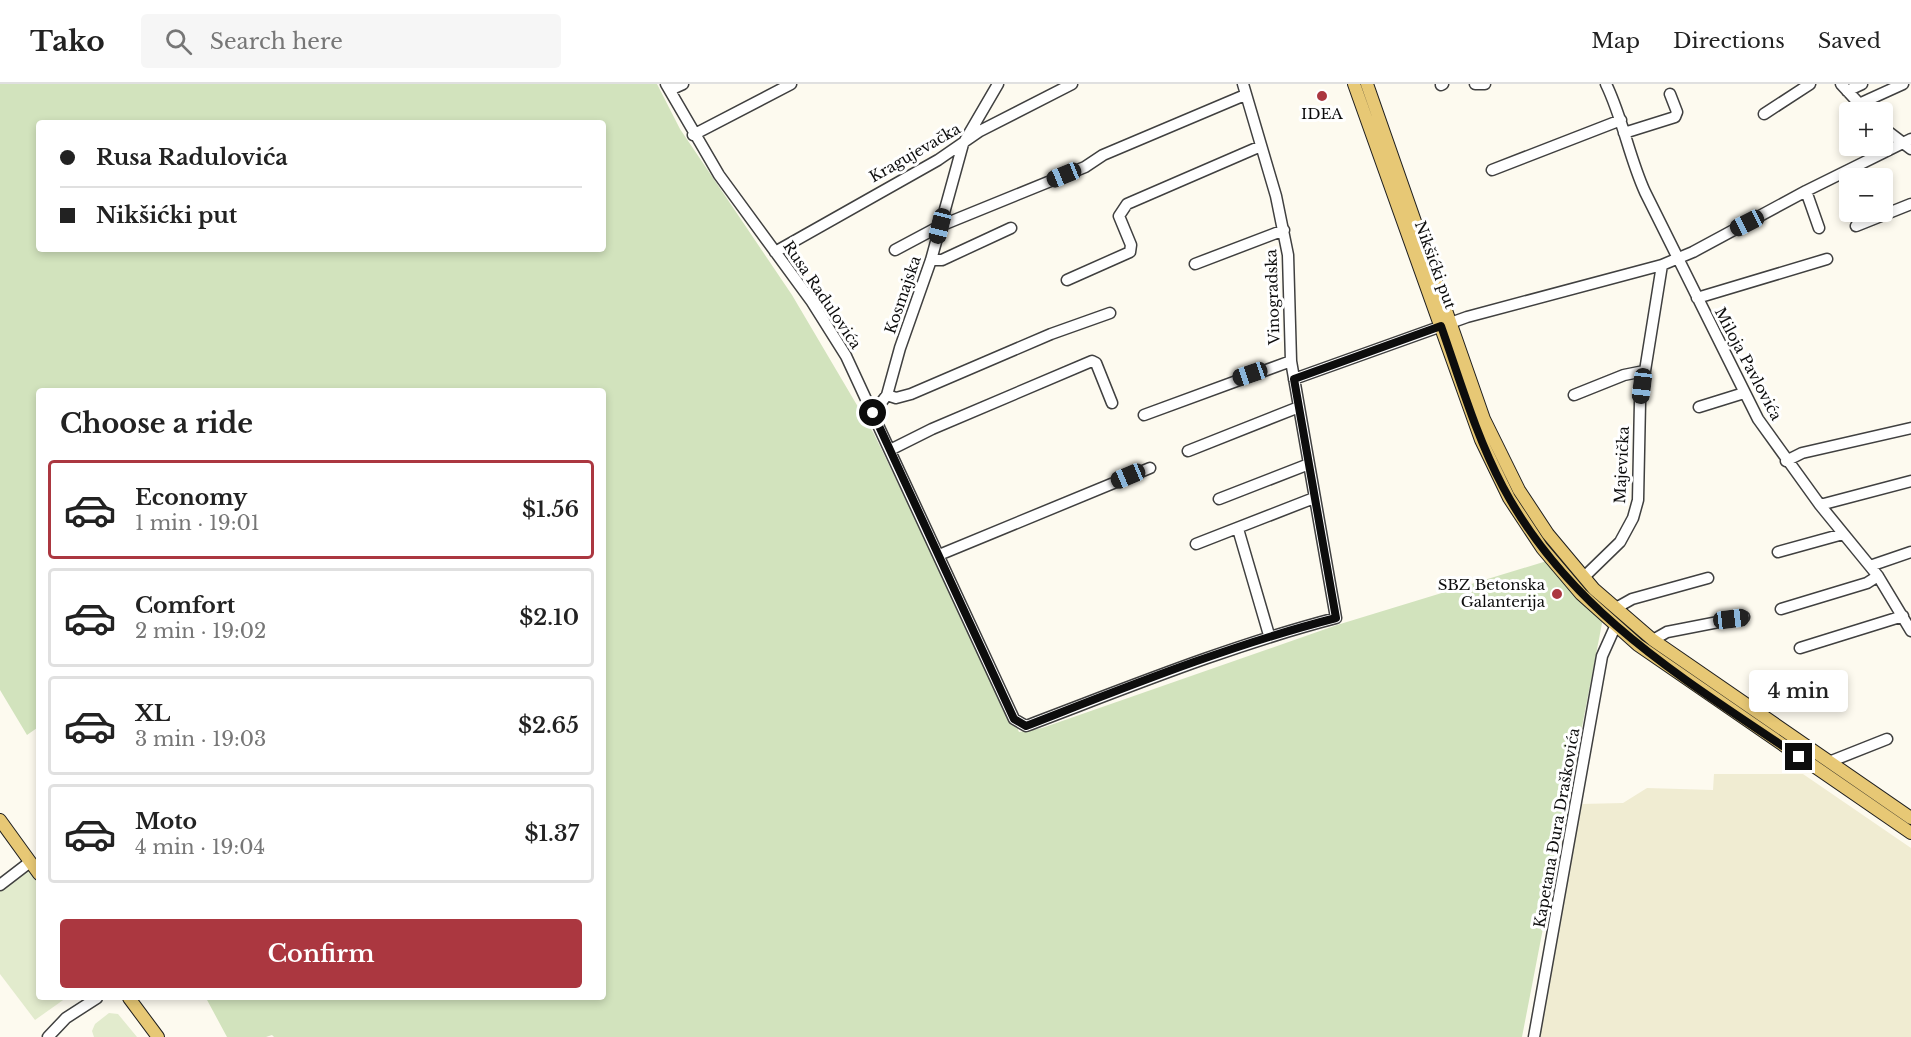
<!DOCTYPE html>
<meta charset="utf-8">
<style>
:root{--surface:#fff;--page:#f6f6f6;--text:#222;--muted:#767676;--line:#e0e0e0;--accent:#ab3740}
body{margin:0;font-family:"Libre Baskerville",serif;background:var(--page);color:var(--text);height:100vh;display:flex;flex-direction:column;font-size:22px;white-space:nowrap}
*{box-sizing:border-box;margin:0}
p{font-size:20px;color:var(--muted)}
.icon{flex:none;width:33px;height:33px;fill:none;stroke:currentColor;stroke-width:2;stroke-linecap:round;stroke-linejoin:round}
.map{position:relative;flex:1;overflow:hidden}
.drawer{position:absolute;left:36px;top:304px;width:570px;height:612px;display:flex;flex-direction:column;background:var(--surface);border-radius:6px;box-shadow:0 3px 9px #0003}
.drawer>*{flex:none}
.banner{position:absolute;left:36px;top:36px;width:570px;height:132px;border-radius:6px;box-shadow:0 3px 9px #0003;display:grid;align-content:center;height:132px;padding:0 24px;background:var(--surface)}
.buttons{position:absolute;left:1839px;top:18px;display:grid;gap:12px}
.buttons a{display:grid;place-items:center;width:54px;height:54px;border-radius:6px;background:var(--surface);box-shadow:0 3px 9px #0003;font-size:30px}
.end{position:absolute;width:27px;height:27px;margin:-14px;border:8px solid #0d0d0d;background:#fff;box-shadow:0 0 0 3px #fff}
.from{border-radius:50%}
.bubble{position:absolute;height:42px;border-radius:6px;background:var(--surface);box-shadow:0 3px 9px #0003;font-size:20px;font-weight:600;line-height:42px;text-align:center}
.car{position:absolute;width:18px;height:36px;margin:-18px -9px;border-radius:8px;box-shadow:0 0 4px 2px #0007;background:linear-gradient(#222 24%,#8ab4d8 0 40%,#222 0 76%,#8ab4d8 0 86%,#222 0)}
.banner b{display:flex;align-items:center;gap:21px;height:57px;font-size:22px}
.banner b+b{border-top:2px solid var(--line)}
.banner i{width:15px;height:15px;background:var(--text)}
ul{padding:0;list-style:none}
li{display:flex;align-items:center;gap:18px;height:99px;margin:0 12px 9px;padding:0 12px;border:3px solid var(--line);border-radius:6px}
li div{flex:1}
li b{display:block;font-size:22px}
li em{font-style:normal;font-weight:600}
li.active{border-color:var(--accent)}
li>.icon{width:54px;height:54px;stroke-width:1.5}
h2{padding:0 24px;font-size:27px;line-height:72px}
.button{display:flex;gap:12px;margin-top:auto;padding:12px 24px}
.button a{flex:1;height:69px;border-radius:6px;background:var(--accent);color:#fff;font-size:24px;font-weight:600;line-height:69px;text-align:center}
header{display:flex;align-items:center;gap:36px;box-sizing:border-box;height:84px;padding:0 30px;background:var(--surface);border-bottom:2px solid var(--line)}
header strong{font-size:28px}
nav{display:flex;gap:33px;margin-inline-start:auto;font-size:21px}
.search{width:420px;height:54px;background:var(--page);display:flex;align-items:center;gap:15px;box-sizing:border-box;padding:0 21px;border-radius:6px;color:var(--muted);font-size:22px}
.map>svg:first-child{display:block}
.farmland{fill:#f0ecd2}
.green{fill:#d2e3bd;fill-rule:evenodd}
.pitch{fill:#e2ebcd}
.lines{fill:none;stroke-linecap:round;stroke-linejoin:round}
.minor-casing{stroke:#404040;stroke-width:13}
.major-casing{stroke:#1e1e1e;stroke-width:14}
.minor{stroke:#fff;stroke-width:10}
.major{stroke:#e7c875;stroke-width:12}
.route{stroke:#0d0d0d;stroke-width:8}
.poi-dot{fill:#ab3740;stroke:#fff;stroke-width:2}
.labels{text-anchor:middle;stroke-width:6;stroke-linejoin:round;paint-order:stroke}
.poi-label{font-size:15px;fill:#0d0d0d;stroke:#fff}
.street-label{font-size:15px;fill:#0d0d0d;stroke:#fff}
</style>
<header>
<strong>Tako</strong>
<div class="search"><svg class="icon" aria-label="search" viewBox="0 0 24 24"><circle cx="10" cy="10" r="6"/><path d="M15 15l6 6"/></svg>Search here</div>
<nav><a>Map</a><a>Directions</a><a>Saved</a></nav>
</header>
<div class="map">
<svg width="1911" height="953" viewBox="0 0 1911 953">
<rect width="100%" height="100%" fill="#fdfaef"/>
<path class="farmland" d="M1714 690H1803L1911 764V953H1540L1581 720 1623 719 1647 704 1713 706Z"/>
<path class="green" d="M0 0H657L680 45 792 211 874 350 1019 648 1042 644 1337 541 1550 476 1604 529 1522 953H274L272 951 266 953H227L206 914H603V308H39V646L37 644 27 651 0 606ZM39 39H603V165H39Z"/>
<path class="pitch" d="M29 784 39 798V914H66L35 936 0 890V806Z
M109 929 118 930 137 953H94L92 947 95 940Z"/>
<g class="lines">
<defs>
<path id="minor" d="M666 0 719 91 812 218 846 272 1014 635 1026 642C1129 603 1229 562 1336 534L1291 277 1288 171 1276 112 1243 0
M1475 0H1485
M1606 0C1623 35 1629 73 1645 108L1758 335 1820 421 1878 492 1911 547
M1841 0 1867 28
M1441 1 1443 0
M670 6 683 0
M1847 7 1862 0
M1859 20 1903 0
M1764 30 1810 0
M1882 43 1911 65
M1624 49 1675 33 1677 28 1670 10
M693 51 791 0
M1492 86 1621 36
M1806 107 1911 55
M1856 142 1911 120
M895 166 940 142 1085 83 1103 71 1245 11
M775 168 938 76 980 47 1072 0
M931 176H942L1011 144
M1195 180 1284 146
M1067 196 1130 168 1131 161 1119 132 1127 120 1261 62
M1697 214 1827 175
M1294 295 1467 233 1662 181 1693 168 1806 107 1819 144
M887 311 896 314 911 310 1051 250 1110 229
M1574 311 1624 291 1644 287
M1699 323 1744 309
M873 329 887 311 900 264 931 176 963 60 998 0
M1144 331 1291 277
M892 365 932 345 1092 277 1096 279 1112 319
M1188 367 1299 323
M1786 377 1802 369 1911 344
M1219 415 1309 380
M1820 421 1911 397
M1238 445 1269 551
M1196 460 1314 414
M1778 468 1843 450
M939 471 1150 384
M1870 482 1911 468
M1584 493 1620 458 1633 434 1638 416 1640 318 1662 181
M1616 524 1632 515 1708 494
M1781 525 1867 499 1878 492
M1653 556 1667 548 1744 533
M1800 564 1903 532
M1829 678 1887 655
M0 801 30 778
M48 953 66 934 97 914
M1534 953 1602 572 1615 543"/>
<path id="major" d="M1354 0 1481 356 1509 414 1542 464 1581 510 1638 561 1911 749
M1367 0 1484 335 1519 406 1548 450 1594 505 1653 556 1911 734
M0 736 39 790
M129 914 158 953"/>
</defs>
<use href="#minor" class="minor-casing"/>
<use href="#major" class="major-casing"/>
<use href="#minor" class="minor"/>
<use href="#major" class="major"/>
</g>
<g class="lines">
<path class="route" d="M873 329 1014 635 1026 642C1129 602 1230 561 1336 534L1294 295 1441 242C1460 296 1476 352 1503 403 1570 529 1686 596 1799 673"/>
</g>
<g class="poi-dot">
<circle cx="1322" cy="12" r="6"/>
<circle cx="1557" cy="510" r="6"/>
</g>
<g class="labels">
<g class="poi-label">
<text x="1322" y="35">IDEA</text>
<text x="1545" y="506" text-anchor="end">SBZ Betonska<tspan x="1545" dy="17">Galanterija</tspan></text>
</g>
<g class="street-label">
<text transform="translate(915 69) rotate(-30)" y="5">Kragujevačka</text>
<text transform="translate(1435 181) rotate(70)" y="5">Nikšićki put</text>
<text transform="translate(822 211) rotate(56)" y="5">Rusa Radulovića</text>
<text transform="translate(903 211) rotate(-71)" y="5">Kosmajska</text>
<text transform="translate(1273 213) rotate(-92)" y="5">Vinogradska</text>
<text transform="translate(1748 280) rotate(62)" y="5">Miloja Pavlovića</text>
<text transform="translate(1622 381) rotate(-87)" y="5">Majevička</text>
<text transform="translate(1557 744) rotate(-80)" y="5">Kapetana Đura Draškovića</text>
</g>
</g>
</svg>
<div class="buttons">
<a>+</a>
<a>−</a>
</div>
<i class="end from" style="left:873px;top:329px"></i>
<i class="end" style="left:1799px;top:673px"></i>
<div class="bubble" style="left:1749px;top:586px;width:99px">4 min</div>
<i class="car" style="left:1064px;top:91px;rotate:248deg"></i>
<i class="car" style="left:1747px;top:139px;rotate:243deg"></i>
<i class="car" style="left:940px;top:142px;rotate:194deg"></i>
<i class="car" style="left:1250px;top:290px;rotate:251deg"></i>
<i class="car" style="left:1642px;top:302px;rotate:187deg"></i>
<i class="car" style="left:1128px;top:392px;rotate:247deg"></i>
<i class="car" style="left:1731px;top:535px;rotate:83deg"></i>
<div class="banner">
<b><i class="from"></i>Rusa Radulovića</b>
<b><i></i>Nikšićki put</b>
</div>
<section class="drawer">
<h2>Choose a ride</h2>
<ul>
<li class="active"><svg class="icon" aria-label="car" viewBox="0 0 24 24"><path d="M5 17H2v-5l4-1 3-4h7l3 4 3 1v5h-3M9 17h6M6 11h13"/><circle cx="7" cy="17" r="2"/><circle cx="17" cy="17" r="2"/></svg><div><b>Economy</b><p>1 min · 19:01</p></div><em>$1.56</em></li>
<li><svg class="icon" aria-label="car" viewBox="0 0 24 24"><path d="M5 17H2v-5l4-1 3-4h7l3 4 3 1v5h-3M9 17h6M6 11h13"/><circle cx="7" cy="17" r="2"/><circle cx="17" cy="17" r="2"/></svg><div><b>Comfort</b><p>2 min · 19:02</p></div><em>$2.10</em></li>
<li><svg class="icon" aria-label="car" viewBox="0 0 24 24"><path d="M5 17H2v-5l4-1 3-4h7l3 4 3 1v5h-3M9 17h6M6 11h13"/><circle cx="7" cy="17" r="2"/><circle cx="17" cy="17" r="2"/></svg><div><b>XL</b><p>3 min · 19:03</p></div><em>$2.65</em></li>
<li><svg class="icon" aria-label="car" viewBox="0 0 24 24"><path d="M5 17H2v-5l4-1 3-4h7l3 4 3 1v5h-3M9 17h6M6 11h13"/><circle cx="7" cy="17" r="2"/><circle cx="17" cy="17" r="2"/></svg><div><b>Moto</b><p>4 min · 19:04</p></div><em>$1.37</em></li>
</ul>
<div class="button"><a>Confirm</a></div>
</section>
</div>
